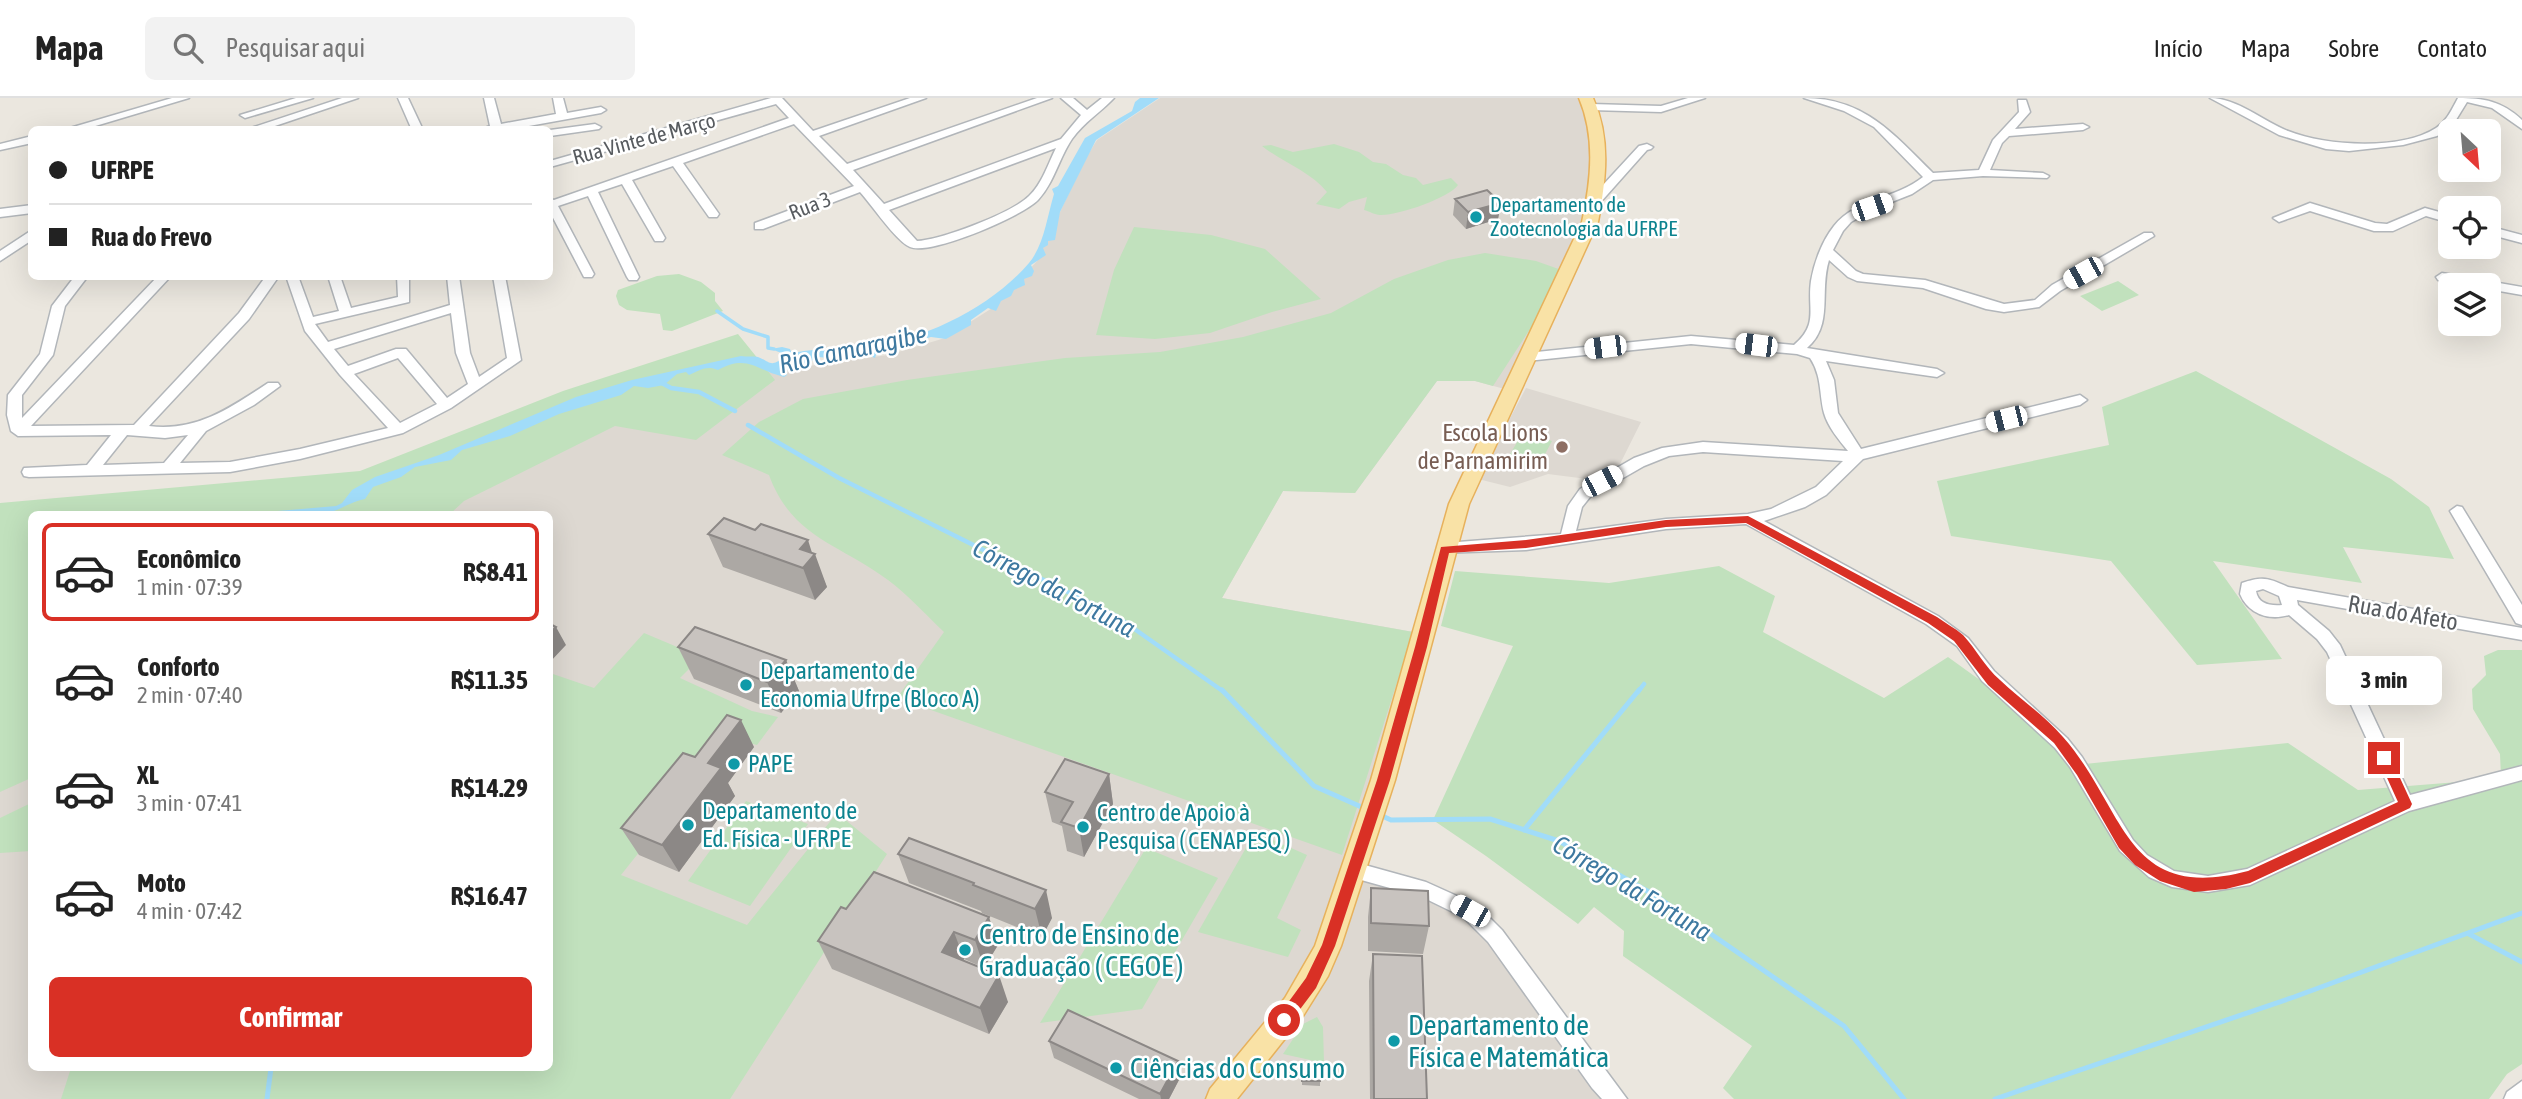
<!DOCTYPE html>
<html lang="pt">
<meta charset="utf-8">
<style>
:root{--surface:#fff;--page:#f2f2f2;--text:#222;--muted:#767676;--line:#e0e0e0;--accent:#d93025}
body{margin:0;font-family:"Asap Condensed",sans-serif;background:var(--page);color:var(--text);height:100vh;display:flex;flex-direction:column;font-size:26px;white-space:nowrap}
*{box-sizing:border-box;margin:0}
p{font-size:23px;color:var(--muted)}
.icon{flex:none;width:38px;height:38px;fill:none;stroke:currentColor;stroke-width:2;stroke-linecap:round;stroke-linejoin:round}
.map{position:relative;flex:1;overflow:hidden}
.details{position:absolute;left:28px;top:413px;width:525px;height:560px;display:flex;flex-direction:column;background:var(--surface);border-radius:10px;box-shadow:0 7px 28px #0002}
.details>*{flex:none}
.guide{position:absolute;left:28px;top:28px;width:525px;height:154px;border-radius:10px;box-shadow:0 7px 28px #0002;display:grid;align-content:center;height:154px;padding:0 21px;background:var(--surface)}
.needle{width:46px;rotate:154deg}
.fabs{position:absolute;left:2438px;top:21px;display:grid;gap:14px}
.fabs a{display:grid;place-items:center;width:63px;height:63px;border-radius:10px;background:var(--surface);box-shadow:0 7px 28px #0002;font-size:35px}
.end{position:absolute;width:32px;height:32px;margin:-16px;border:9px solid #d93025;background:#fff;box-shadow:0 0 0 4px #fff}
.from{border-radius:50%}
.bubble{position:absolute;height:49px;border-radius:10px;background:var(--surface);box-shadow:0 7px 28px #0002;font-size:23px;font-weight:700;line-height:49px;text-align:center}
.car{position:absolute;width:21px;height:42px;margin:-21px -10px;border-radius:9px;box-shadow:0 0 5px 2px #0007;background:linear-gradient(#fff 24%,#345 0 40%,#fff 0 76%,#345 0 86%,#fff 0)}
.guide b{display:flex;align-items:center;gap:24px;height:66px;font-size:26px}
.guide b+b{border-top:2px solid var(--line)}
.guide i{width:18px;height:18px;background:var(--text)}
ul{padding:12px 0 0;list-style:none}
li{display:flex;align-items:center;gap:21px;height:98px;margin:0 14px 10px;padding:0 7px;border:4px solid transparent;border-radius:10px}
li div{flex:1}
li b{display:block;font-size:26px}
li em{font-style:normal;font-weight:700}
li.active{border-color:var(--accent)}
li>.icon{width:63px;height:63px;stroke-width:1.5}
.cta{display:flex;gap:14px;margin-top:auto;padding:14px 21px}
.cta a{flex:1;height:80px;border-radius:10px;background:var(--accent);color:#fff;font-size:28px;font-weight:700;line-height:80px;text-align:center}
header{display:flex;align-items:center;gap:42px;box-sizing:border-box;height:98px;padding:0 35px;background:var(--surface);border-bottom:2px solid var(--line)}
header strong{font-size:33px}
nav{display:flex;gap:38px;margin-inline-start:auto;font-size:24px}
.search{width:490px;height:63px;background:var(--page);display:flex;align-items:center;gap:18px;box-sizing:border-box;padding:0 24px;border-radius:10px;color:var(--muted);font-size:26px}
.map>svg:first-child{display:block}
.education{fill:#ddd8d1}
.green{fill:#c1e1bd}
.water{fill:#a1dcf9}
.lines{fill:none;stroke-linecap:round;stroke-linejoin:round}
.stream-far2{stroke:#a1dcf9;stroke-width:3.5}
.stream-far1{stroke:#a1dcf9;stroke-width:4.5}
.stream{stroke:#a1dcf9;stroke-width:5}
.minor-casing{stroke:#b2b6ba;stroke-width:3}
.major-casing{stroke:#e7b15c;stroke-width:3}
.minor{fill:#fff;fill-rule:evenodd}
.major{fill:#f9e2a6;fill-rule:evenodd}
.wall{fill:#aca8a4}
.shaded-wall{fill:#8c8886}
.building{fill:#c8c3bf;stroke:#8c8886;stroke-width:2}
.route{fill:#d93025}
.culture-dot{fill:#0f9aa8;stroke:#fff;stroke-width:2.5}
.education-dot{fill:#8d6e63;stroke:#fff;stroke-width:2.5}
.labels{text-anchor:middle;stroke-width:5;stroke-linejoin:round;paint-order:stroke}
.far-street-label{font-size:21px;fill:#585c60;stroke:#fff}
.far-culture-label{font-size:21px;fill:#0d838f;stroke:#fff;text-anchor:start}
.education-label{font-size:24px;fill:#785e54;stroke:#fff;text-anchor:end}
.street-label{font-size:24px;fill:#585c60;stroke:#fff}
.culture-label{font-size:24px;fill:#0d838f;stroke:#fff;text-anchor:start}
.water-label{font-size:26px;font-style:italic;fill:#3e79a0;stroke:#fff}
.near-culture-label{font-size:28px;fill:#0d838f;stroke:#fff;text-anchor:start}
</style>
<header>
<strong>Mapa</strong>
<div class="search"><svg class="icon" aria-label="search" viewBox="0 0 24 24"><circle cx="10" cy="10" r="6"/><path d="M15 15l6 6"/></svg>Pesquisar aqui</div>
<nav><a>Início</a><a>Mapa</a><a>Sobre</a><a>Contato</a></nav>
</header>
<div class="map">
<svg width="2522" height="1001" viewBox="0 0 2522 1001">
<rect width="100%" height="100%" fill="#ebe7df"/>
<path class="education" d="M1160 0H1582L1598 50 1595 103 1512 293 1475 283H1437L1355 395 1283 393 1222 500 1425 536 1354 772 1469 820 1501 857 1604 1001H0V444L31 442 32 970H550V416H317L729 279 888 257 945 240 997 207 1037 163 1084 63 1097 42Z
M1526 290 1641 324 1616 374 1595 382 1548 376 1510 389 1478 381Z"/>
<path class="green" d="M1334 46 1359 54 1373 64 1386 66 1403 77 1416 80 1423 87 1451 80 1458 87C1449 100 1397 118 1380 117 1375 117 1369 113 1364 112L1367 99 1349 104 1339 111 1316 106 1327 94C1311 74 1282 64 1262 48L1271 47 1293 54Z
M1134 129 1211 137 1265 151 1321 201 1272 214 1210 235 1155 241 1096 237 1114 172Z
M1485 155 1536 163 1567 174 1493 288 1475 283H1437L1355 395 1283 393 1222 500 1413 534 1342 757 897 600 944 534C926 517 908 497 888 482 840 446 792 440 769 377L722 357 759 324 803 301 907 282 1065 260 1160 254 1243 239 1331 215 1394 181 1448 162Z
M679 176 701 184 715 195V203L723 213 672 233 663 232 660 216 627 212 619 207 616 198 618 192 657 178Z
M2118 183 2139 197 2102 213 2080 198Z
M738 236 775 282 696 342 615 328 464 403 450 416H32L31 680 0 694V405L360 373 563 293Z
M2196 273 2391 381 2429 409 2454 461 2343 449 2362 485 2213 463 2282 561 2197 567 2111 463 1951 438 1937 383 2109 347 2102 309Z
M1523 334 1552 343 1536 373 1506 363Z
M1719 468 1775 498 1763 534 1884 600 1948 559 2002 598 2075 667 2288 645 2358 692 2483 682 2501 678 2500 656 2473 611 2472 591 2486 577 2484 558 2498 552H2522V966L2507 976 2489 1001H1734L1723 990 1752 948 1623 858 1624 833 1594 809 1578 826 1486 758 1433 722 1513 548 1441 528 1455 473 1609 485Z
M644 535 701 559 680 580 752 613 778 619 757 647 730 640 621 777 747 827 837 715 887 756 730 1001H61L71 970H550V575L594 590Z
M746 703 808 726 750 808 688 783Z
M31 705V753L0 755V720Z
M1255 734 1307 757 1277 820 1301 832 1288 859 1198 834Z
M1146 750 1218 780 1142 911 1040 925Z
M1317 919 1323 929 1324 965 1283 956 1303 926Z"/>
<path class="water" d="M1140 0H1159L1096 42 1060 114 1055 142 1048 143V147L1043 150 1046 157 1031 167 1034 173 1032 178 1024 181 1025 187 1014 192 1011 198 1001 203 996 213 988 210 971 222V227L946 241 931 239 877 254 875 260 863 255 845 262 819 259 805 266H786L784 268 787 277 784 279C755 272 748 256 718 272 707 267 700 272 689 277L686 274 677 276 664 287 648 290 634 288 621 297 559 316 510 338 462 352 451 362 415 369 401 379 373 389 365 401C352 403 337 414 323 416 298 420 269 417 243 416L336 408 342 405 352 392 375 379 439 357 576 299 632 282 741 258C746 259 754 258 758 259 771 264 770 270 784 259V256L771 251 782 249 790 251 792 256C811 249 844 252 866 249 928 241 992 208 1029 165 1044 147 1047 119 1054 96L1052 91 1058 88 1085 40 1132 13 1135 4Z"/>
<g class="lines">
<path class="stream-far2" d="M717 213 743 231 768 239V250L774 251"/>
<path class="stream-far1" d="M660 284 671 290 699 294 735 313
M748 327 839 380 1116 518 1224 594
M1638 594 1644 586"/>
<path class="stream" d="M1222 592 1314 688 1366 711
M1380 717 1391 722 1490 721 1559 743 1656 798 1844 928 1904 1001
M1524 732 1639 592
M2469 836 2522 864
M267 1001 271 970
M1995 1001 2294 899 2522 815"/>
<defs>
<path id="minor" d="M172 0H189L82 32H63Z
M296 0H313L245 20 240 17Z
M342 0H358L263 32H245Z
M398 0H408L423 32H412Z
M484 0H494L501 26 556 16 553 0H563L567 15 601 9 606 12 601 15 507 32H480L490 28Z
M771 0H782L813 33 910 0H926L819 38 847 66 1037 0H1052L853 72 884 106 1061 41 1081 17 1061 0H1073L1087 12 1102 0H1114C1101 14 1084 24 1072 41 1059 60 1054 85 1038 102 1023 118 930 158 910 149 896 143 871 106 860 94L763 131H755V125L854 88 794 26 683 65 719 116 717 119H709L673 68 632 82 665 140 663 143H655L622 86 598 94 639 179 637 182H629L627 179 588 98 558 108 594 176 592 179H584L550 114V101L554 102 789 20 776 6 550 69V63ZM1056 50C1048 66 1042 86 1029 98 1012 115 941 142 917 143L889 112Z
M1688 0H1705L1661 14 1591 12 1586 9 1591 6 1661 8Z
M1804 0C1865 0 1893 36 1933 75L1979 72 1993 42 2019 14 2018 2H2026L2030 14 2015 31 2083 26 2089 29 2083 32 2009 38 2002 45 1990 72 2043 75 2049 78 2047 80 1983 78 1933 82 1912 96 1874 111 1851 124 1843 133 1833 152 1856 173 1863 176 1925 182 2004 206 2035 202 2052 187 2144 135H2152L2154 138 2060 193 2039 209 2004 214 1986 211 1923 190 1857 183 1848 179 1829 162C1819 194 1834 227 1807 250L1937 271 1944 275 1937 279 1826 263 1834 282 1838 315 1861 351 2080 297 2087 302 2080 307 1863 361 1826 397 1805 409 1764 423 1938 518 1968 540 1994 573 2067 640 2082 659 2133 742 2147 757 2174 773 2208 778 2247 771 2395 703 2327 554 2317 541 2289 517C2269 523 2248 516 2240 496L2242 485C2263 478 2268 480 2288 489L2522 530V542L2297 502 2298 507 2329 533 2340 547 2410 697 2522 668V682L2409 713 2250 787 2208 794 2172 789 2149 779 2120 753 2070 669 2055 650 1982 583 1957 548 1926 526 1746 426 1666 431 1526 452 1440 455 1437 451 1445 445 1561 436 1568 408 1580 391 1634 360 1662 350 1703 344 1848 353C1839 342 1828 329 1824 315 1819 295 1822 278 1810 260L1797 256 1691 246 1527 263 1520 259 1527 255 1691 238 1794 247C1819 226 1807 211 1811 183 1814 165 1822 143 1834 128 1856 100 1896 101 1923 79L1874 29 1844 13ZM1703 354 1843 363 1816 389 1771 411 1748 416 1666 421 1576 433 1582 409 1590 399 1644 368 1669 358ZM2263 491 2279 498 2282 507C2270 508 2258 506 2256 493Z
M2210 0C2237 0 2263 23 2288 33 2326 48 2400 53 2436 30 2447 23 2452 11 2458 0 2484 0 2502 3 2522 22V31L2492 10 2467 4 2451 30 2437 38 2403 47 2349 53 2326 51 2279 37Z
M595 26 601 29 599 31 550 38V32Z
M32 38V45L0 52V46Z
M1647 46 1653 49 1651 51 1647 52 1599 106H1591V100L1639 48Z
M2310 105 2375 125 2387 126 2425 110 2450 117V125L2426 118 2393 133H2374L2310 113 2279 124 2273 120Z
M32 107V115L0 119V111Z
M2488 128 2522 137V145L2488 136Z
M32 132V142L0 163V153Z
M2442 175 2522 189V197L2488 191V187H2467L2438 182 2436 179Z
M75 178H88L65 208 53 257 22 297V320L158 178H171L31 328 134 327 239 215 266 178H279L249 221 149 328C196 334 230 310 268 285H278L280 288 254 307 206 333 180 365 230 364 300 351 388 330 340 277 305 233 286 178H298L313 219 339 213 328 178H340L351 210 398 199 397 178H409V204L315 226 328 244 450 207 447 178H459L470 255 479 279 507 260 493 178H505L521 262 451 310 403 335 300 361 230 374 29 379 24 378 22 374 24 370 87 367 111 337 18 338 11 333 7 317 8 297 40 256 52 208ZM451 215 456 255 468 286 447 300 406 251H396L348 268 334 251ZM398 260 437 306 400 325 354 276ZM127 337 165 340 188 337 164 365 103 367Z
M2457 408 2462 409 2522 507V527L2516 525 2450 413Z
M1354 764 1426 784 1477 807 1502 832 1627 1001H1602L1592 990 1488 844 1463 819 1422 799 1347 778 1345 772 1347 766Z
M2522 983V1001H2504L2507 994Z"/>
<path id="major" d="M1579 0H1593C1611 40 1606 82 1598 124L1469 406 1395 682 1341 848 1328 878 1303 918 1237 1001H1206L1210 991 1285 900 1315 848 1371 682 1449 406 1582 124C1591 83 1596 40 1579 0Z"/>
</defs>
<use href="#minor" class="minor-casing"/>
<use href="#major" class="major-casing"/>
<use href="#minor" class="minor"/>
<use href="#major" class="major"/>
</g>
<path class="wall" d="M1455 101 1501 105 1498 121 1466 131 1453 117Z
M708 436 812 455 827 489 815 502 723 469Z
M678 549 786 562 799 593 781 615 694 581Z
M754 649 728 685 735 698 679 774 639 757 621 730 695 659Z
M1109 676 1113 706 1084 759 1067 753 1062 728 1052 724 1045 694Z
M909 740 1052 820 1042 839 982 815 981 813 909 785 898 756Z
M874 774 998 847 984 870 964 861 963 862 1008 904 989 936 832 871 818 843 846 811Z
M1371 790 1429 828 1423 856 1368 853V819Z
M1373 856 1427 1001H1370L1369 883Z
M1049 943 1178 963 1180 980 1169 1001H1139L1054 960Z
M1302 965H1320V988L1302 987Z"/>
<path class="shaded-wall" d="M1501 105 1498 121 1466 131 1468 114Z
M808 442 813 458 815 456 827 489 815 502 803 470 800 451Z
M556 529 566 547 550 564V535Z
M786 562 799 593 781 615 767 584Z
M741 622 754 649 728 685 735 698 679 774 662 747 708 665Z
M1109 676 1113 706 1084 759 1079 730Z
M1046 792 1052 820 1042 839 1035 811Z
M989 819 998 847 984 870 975 842Z
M954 834 964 861 952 881 942 854Z
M999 877 1008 904 989 936 980 910Z
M1178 963 1180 980 1169 1001H1161L1160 996Z"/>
<path class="building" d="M1487 92 1501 105 1468 114 1455 101Z
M724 420 755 432 761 426 808 442 800 451 815 456 803 470 708 436Z
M550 526 556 529 550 535Z
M695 529 786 562 767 584 678 549Z
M727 617 741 622 708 665 721 670 662 747 621 730 683 655 695 659Z
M1065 661 1109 676 1079 730 1061 724 1073 704 1045 694Z
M909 740 1046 792 1035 811 973 787 974 785 898 756Z
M874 774 989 819 975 842 954 834 942 854 999 877 980 910 818 843 841 809 846 811Z
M1371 790 1428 793 1429 828 1371 825Z
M1373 856 1422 858 1427 1001H1374Z
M1068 912 1178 963 1160 996 1049 943Z
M1302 965H1320V983H1302Z"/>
<path class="route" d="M1748 418 1937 519C1945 525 1955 530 1963 537 1976 551 1985 569 2000 582 2020 601 2045 618 2063 639 2126 710 2124 806 2248 773L2398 704 2378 660 2384 654 2389 656 2412 706 2410 710 2250 785 2226 791 2194 794 2160 783 2135 767 2119 750 2077 677 2054 645 1988 587 1954 543 1928 525 1746 425 1666 429 1526 450 1449 455 1427 549 1390 682 1335 848 1316 890 1289 926H1279L1277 922 1279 917 1306 880 1322 847 1377 682 1415 549 1441 449 1526 442 1666 422Z"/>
<g class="culture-dot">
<circle cx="1476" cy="119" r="7"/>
<circle cx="746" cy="587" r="7"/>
<circle cx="734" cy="666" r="7"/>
<circle cx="688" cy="727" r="7"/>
<circle cx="1083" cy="729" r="7"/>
<circle cx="965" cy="852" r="7"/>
<circle cx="1394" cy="943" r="7"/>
<circle cx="1116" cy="970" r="7"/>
</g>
<circle class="education-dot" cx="1562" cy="349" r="7"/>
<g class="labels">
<g class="far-street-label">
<text transform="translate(644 41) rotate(-15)" y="7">Rua Vinte de Março</text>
<text transform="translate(810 108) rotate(-21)" y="7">Rua 3</text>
</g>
<g class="far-culture-label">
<text x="1490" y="114">Departamento de<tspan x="1490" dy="24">Zootecnologia da UFRPE</tspan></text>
</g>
<g class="education-label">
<text x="1548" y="343">Escola Lions<tspan x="1548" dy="28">de Parnamirim</tspan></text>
</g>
<g class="street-label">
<text transform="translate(2403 515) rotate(10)" y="8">Rua do Afeto</text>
</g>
<g class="culture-label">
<text x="760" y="581">Departamento de<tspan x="760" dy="28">Economia Ufrpe (Bloco A)</tspan></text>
<text x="748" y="674">PAPE</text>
<text x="702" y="721">Departamento de<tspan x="702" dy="28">Ed. Física - UFRPE</tspan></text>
<text x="1097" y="723">Centro de Apoio à<tspan x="1097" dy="28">Pesquisa ( CENAPESQ )</tspan></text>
</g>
<g class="water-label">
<text transform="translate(853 251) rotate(-12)" y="9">Rio Camaragibe</text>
<text transform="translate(1054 490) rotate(28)" y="9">Córrego da Fortuna</text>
<text transform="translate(1632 790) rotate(31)" y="9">Córrego da Fortuna</text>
</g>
<g class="near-culture-label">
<text x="979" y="846">Centro de Ensino de<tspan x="979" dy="32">Graduação ( CEGOE )</tspan></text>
<text x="1408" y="937">Departamento de<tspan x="1408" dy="32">Física e Matemática</tspan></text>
<text x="1130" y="980">Ciências do Consumo</text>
</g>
</g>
</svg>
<div class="fabs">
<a><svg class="needle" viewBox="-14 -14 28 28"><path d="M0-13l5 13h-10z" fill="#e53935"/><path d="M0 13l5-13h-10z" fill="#767676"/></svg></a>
<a><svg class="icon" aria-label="locate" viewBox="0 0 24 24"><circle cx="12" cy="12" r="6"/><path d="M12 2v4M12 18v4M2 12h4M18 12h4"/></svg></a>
<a><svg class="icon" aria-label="layers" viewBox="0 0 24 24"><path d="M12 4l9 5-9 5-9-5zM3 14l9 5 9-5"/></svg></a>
</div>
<i class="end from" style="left:1284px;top:922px"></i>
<i class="end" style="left:2384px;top:660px"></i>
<div class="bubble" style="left:2326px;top:558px;width:116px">3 min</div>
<i class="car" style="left:1872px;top:109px;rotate:71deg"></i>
<i class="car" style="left:2083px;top:175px;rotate:241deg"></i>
<i class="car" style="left:1756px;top:247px;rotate:277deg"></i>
<i class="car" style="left:1605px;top:249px;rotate:263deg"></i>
<i class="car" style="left:2006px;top:321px;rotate:256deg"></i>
<i class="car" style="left:1602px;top:383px;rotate:63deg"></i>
<i class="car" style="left:1470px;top:813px;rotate:299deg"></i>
<div class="guide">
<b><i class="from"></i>UFRPE</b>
<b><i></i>Rua do Frevo</b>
</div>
<section class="details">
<ul>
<li class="active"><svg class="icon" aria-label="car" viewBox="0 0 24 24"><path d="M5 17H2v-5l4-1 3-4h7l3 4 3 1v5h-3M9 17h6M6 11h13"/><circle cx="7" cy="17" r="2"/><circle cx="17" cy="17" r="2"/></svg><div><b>Econômico</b><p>1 min · 07:39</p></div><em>R$8.41</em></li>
<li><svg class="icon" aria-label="car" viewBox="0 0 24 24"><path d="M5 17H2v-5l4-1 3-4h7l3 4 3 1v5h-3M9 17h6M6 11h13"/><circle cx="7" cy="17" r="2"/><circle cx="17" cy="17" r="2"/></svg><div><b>Conforto</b><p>2 min · 07:40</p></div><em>R$11.35</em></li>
<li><svg class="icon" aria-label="car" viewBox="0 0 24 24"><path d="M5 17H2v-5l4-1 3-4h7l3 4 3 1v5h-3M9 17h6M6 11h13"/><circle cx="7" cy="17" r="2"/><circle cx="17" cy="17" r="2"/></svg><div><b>XL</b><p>3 min · 07:41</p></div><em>R$14.29</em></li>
<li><svg class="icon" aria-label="car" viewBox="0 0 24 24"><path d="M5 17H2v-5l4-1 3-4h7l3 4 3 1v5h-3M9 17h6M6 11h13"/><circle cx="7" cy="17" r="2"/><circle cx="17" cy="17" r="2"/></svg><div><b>Moto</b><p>4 min · 07:42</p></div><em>R$16.47</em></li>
</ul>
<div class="cta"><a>Confirmar</a></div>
</section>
</div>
